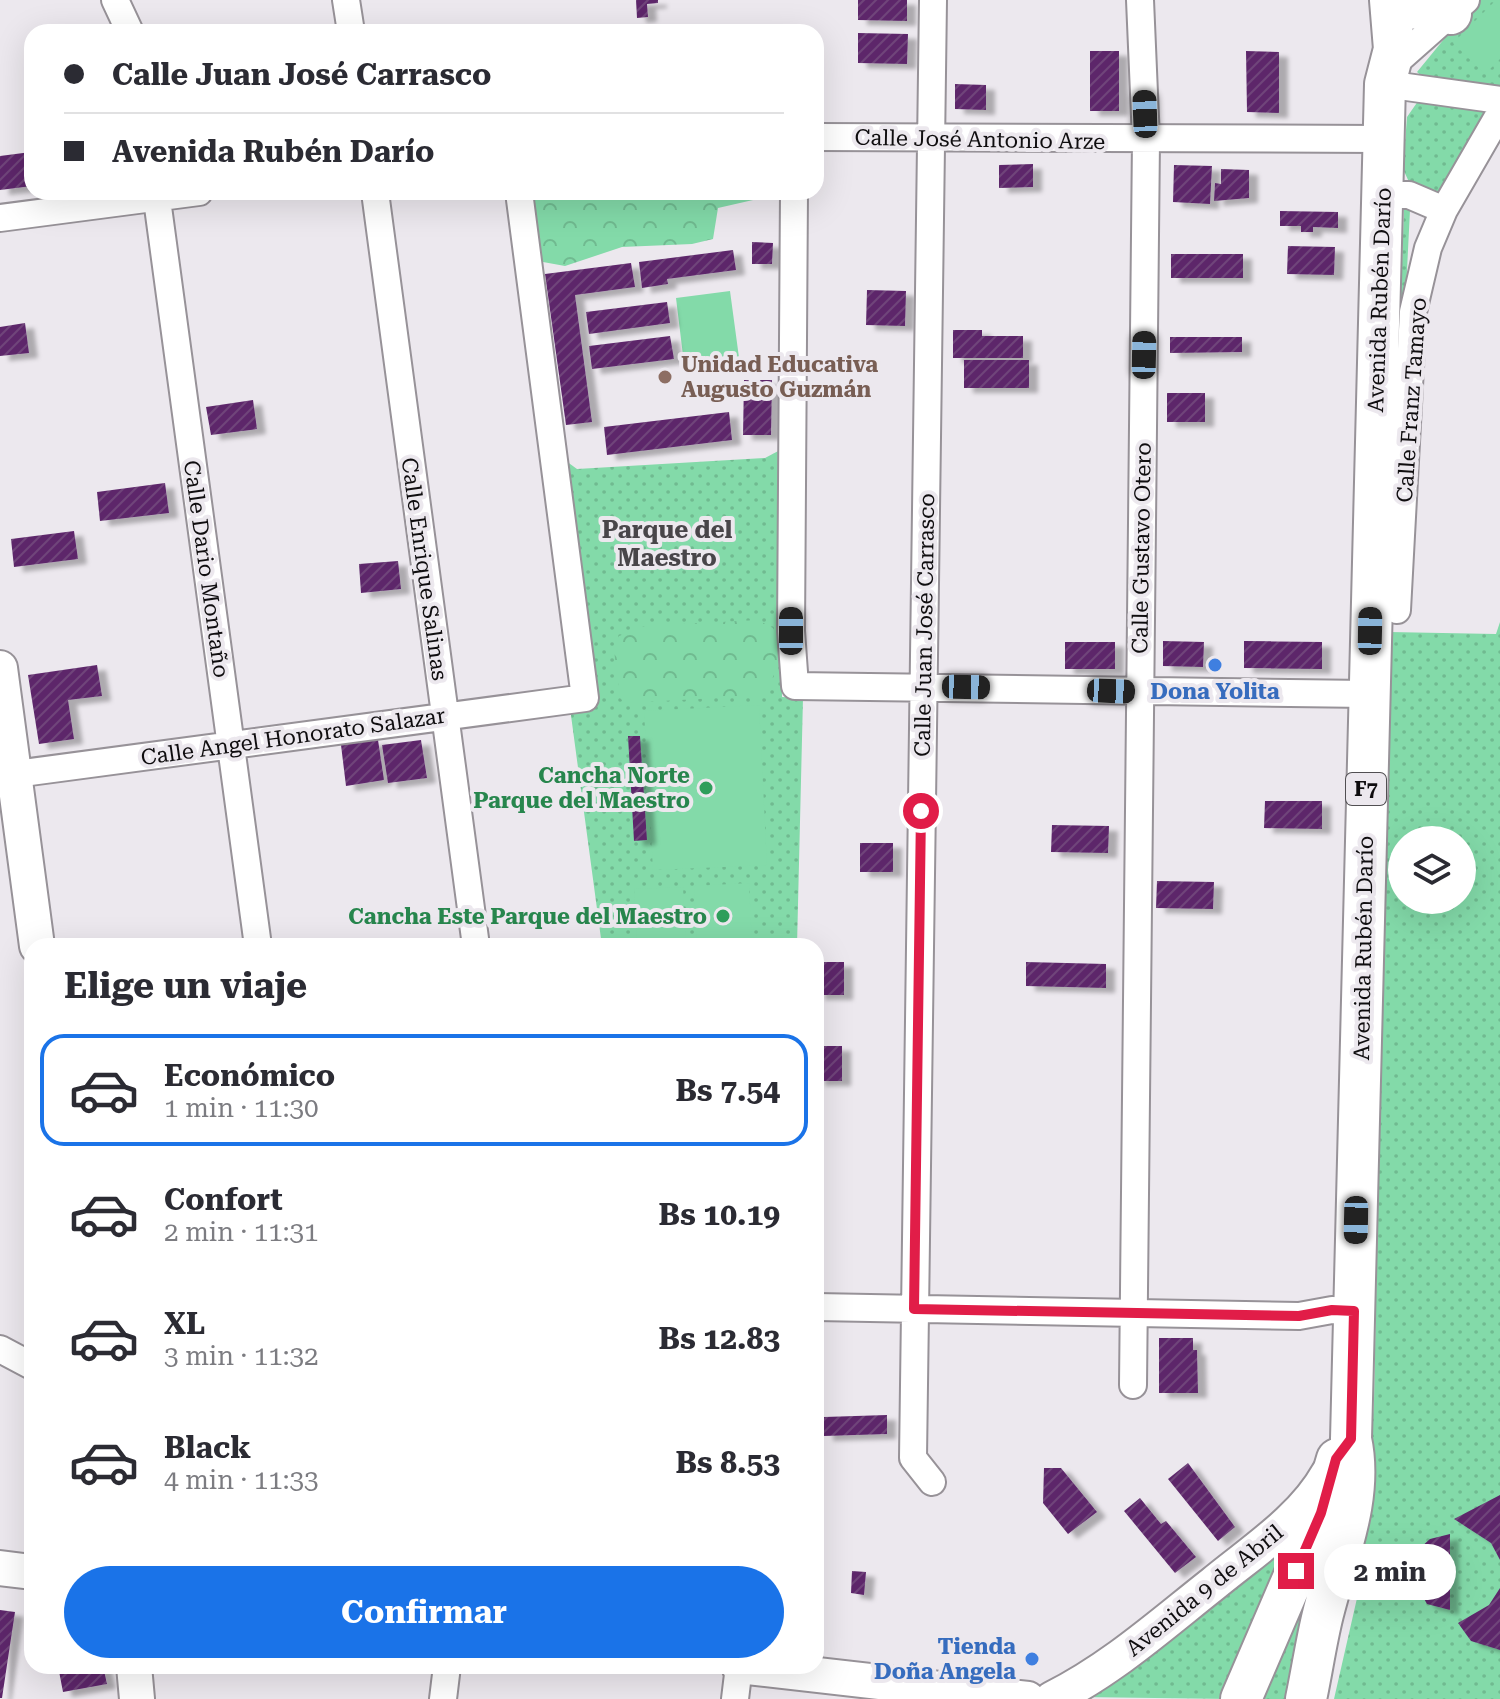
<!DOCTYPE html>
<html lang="es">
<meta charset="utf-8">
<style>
:root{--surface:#fff;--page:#f2f2f3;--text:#2b2b33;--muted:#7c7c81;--line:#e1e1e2;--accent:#1a73e8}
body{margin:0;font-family:"Roboto Serif",serif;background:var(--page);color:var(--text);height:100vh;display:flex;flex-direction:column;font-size:30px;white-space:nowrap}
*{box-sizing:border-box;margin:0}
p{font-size:26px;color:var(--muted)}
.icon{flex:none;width:44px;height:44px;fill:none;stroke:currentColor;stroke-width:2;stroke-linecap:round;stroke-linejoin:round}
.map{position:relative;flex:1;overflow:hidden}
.panel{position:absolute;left:24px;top:938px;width:800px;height:736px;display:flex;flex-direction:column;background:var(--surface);border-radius:24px;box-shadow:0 8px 32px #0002}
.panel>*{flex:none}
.guide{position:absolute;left:24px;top:24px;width:800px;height:176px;border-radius:24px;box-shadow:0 8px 32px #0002;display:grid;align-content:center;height:176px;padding:0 40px;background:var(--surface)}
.fabs{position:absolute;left:1388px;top:826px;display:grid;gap:16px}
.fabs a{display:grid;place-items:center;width:88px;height:88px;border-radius:50%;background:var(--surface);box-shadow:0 8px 32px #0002;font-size:40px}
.end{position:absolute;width:36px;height:36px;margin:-18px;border:10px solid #e11d48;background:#fff;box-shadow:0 0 0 4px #fff}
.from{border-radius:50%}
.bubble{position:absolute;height:56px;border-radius:28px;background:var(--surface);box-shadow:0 8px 32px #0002;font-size:26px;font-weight:700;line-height:56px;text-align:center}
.car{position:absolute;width:24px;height:48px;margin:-24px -12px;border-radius:10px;box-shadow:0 0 6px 2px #0007;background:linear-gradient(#222 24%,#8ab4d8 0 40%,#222 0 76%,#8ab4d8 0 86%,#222 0)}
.guide b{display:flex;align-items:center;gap:28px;height:76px;font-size:30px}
.guide b+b{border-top:2px solid var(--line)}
.guide i{width:20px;height:20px;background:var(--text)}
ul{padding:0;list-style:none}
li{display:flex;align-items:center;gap:24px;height:112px;margin:0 16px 12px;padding:0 24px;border:4px solid transparent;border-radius:24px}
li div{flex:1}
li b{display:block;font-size:30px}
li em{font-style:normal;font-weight:700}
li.current{border-color:var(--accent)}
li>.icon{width:72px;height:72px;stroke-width:1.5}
h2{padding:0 40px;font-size:36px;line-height:96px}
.action{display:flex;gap:16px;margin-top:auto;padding:16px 40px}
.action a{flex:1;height:92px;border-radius:48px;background:var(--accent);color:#fff;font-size:32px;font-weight:700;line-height:92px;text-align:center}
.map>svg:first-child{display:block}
.grass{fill:url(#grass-dots);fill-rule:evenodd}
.forest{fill:url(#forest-crowns)}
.garden{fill:#83daa9}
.building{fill:url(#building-hatch);filter:url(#shadow)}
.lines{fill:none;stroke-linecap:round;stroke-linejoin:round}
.minor-casing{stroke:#979298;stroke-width:30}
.major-casing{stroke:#979298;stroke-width:38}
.highway-casing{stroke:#979298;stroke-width:44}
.minor{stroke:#fff;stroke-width:26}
.major{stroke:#fff;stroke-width:34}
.highway{stroke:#fff;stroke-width:40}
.route{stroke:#e11d48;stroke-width:10}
.education-dot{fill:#8d6e63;stroke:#ece8ee;stroke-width:3}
.shop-dot{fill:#3f7fe0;stroke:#ece8ee;stroke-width:3}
.leisure-dot{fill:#2e9e5b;stroke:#ece8ee;stroke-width:3}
.labels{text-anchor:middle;stroke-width:8;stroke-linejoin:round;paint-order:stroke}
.shield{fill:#ece8ee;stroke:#514f52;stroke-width:2}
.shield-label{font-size:20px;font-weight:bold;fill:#0f0d0f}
.street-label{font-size:22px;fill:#0f0d0f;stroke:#ece8ee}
.education-label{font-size:22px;font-weight:bold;fill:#785e54;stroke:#ece8ee;text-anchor:start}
.shop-label{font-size:22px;font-weight:bold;fill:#366cbe;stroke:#ece8ee}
.leisure-label{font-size:22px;font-weight:bold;fill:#27864d;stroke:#ece8ee;text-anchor:end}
.neighbourhood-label{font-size:24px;font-weight:bold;fill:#484549;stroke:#ece8ee}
</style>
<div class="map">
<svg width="1500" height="1699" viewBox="0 0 1500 1699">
<defs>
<pattern id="grass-dots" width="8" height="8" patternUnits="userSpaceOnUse" patternTransform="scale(2)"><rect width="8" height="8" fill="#83daa9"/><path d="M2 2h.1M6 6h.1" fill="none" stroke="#70ba90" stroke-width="1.8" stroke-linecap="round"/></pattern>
<pattern id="forest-crowns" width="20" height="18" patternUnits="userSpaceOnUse" patternTransform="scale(2)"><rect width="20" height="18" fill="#83daa9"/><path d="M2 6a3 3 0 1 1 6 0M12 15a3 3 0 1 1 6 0" fill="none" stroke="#70ba90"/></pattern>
<pattern id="building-hatch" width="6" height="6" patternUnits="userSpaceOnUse" patternTransform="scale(2)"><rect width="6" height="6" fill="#5d286b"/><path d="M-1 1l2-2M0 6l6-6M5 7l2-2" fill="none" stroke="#6f447a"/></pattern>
<filter id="shadow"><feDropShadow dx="9" dy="5" stdDeviation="2" flood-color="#0004"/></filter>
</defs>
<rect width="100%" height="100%" fill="#ece8ee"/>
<path class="grass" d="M1476 0H1500V91L1425 79 1417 72Z
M1423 94 1495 109 1441 200 1409 182 1403 169 1407 117Z
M1404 208 1410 210 1389 632 1496 634 1500 622V1699H1334L1360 1585 1374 1402 1389 632ZM1402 840H1462V900H1402Z
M782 449V697L803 698 797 946H602L570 708 595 704 566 461 577 469 765 458Z
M1304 1518 1231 1699 1079 1697Z
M1328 1525 1294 1699H1253Z"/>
<path class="forest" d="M540 192H788L718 208 713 239 692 244 622 247 565 266 543 262 521 248 518 220Z
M758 620 773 628C780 652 780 686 754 696L625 703 620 698 614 650 619 636 645 626Z"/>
<path class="garden" d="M1496 0H1500V59L1485 74 1453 43Z
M730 291 740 365 685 372 676 298Z
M759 705 767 865 653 870 644 711Z
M749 883 752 946H697L694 886Z
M683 887 686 946H637L634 889Z"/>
<path class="building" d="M636 0H658V3L647 4 648 17 637 18Z
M858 0H907V21L858 20Z
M858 33 908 34 907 64 858 63Z
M1090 51H1119V111H1090Z
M1246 51 1279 52V113L1247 112Z
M955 84 986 85V110L955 109Z
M31 152 32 186 0 190V156Z
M1033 164V187L999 188V165Z
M1174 165 1212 166 1210 204 1173 202Z
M1221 169 1249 170V198L1214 201 1215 183 1221 184Z
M1280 211 1338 212V228L1313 227V232H1301V226H1280Z
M752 242 773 243 772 264H752Z
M1288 246 1335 247 1334 275 1287 274Z
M733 250 736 270 667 279 668 284 642 288 639 262Z
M1171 254H1243V278H1171Z
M631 263 635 287 575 295 592 422 566 425 545 274Z
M867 290 906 291 905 326 866 325Z
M667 302 670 323 589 334 586 312Z
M25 323 29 353 0 356V327Z
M953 330H982V336H1023V358H953Z
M670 336 674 359 592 369 589 346Z
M1170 337H1242V352L1170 353Z
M964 360H1029V388H964Z
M744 380H772L771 435H743Z
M1167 393H1205V422H1167Z
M253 400 257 429 211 435 206 407Z
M729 412 732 440 607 455 604 427Z
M165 483 169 513 100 521 97 492Z
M74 531 78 559 14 567 11 539Z
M398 561 401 589 361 593 359 564Z
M1163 641 1204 642 1203 667 1163 666Z
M1244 641 1322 642V669L1244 668Z
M1065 642H1115V669H1065Z
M97 665 102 696 68 700 74 739 39 744 28 675Z
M628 736H640L647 840 634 841Z
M378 740 384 780 346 786 341 745Z
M421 740 427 778 388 783 382 745Z
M1265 801H1322V829L1264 828Z
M1052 825 1109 826 1108 853 1051 852Z
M860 843H893V872H860Z
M1157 881 1214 882 1213 909 1156 908Z
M816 962H844V995H816Z
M1026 962 1106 964V988L1026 986Z
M816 1046H842V1081H816Z
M1159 1338H1193V1350H1197L1198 1393H1159Z
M887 1415V1434L824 1436V1417Z
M1188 1463 1235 1527 1218 1541 1168 1479Z
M1044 1468H1061L1097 1512 1068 1534 1043 1503Z
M1500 1495V1560L1491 1543 1454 1519Z
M1140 1498 1161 1524 1166 1521 1196 1557 1175 1573 1124 1511Z
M1450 1534V1610L1427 1604 1415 1583 1420 1548 1430 1539Z
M852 1571 866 1572 864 1595 851 1593Z
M1500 1588V1650L1471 1641 1458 1623 1489 1605Z
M0 1610 15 1612 2 1698H0Z
M58 1666H103L107 1684 63 1692Z"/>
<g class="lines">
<defs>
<path id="minor" d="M115 0 130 32
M346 0 351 32
M1388 69 1466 0
M1385 84 1500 100
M816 137 1383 139
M156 192 258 946
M375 192 476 946
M794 192 791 631 795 686 1368 694
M1382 195H1409L1444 210
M0 218 199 192
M1397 610 1413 312 1428 248 1444 210 1500 113
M0 776 585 698 519 192
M816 1307 1299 1316 1332 1310 1354 1311
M0 1349 32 1366
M1133 1385 1146 140 1140 0
M932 1482 913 1458 933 0
M443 1699 447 1666
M735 1699 739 1666"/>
<path id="major" d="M0 668 37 946
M0 1568 32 1572
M134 1666 137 1699
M739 1666 1028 1699
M1052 1699C1112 1669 1161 1625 1213 1584 1253 1551 1303 1519 1328 1474"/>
<path id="highway" d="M1391 5 1451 14
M1241 1699 1321 1513 1337 1459
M1306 1699C1312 1671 1316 1642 1323 1614 1337 1557 1364 1498 1351 1439L1385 84 1394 49 1390 0"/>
</defs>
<use href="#minor" class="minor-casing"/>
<use href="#major" class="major-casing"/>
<use href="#highway" class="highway-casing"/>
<use href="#minor" class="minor"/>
<use href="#major" class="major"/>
<use href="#highway" class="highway"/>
</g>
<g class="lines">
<path class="route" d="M921 811 914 1309 1299 1316 1332 1310 1354 1311 1351 1439 1336 1459 1321 1513 1296 1571"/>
</g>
<circle class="education-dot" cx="665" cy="377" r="8"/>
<g class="shop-dot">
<circle cx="1215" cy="665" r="8"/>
<circle cx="1032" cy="1659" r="8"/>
</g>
<g class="leisure-dot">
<circle cx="706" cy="788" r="8"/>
<circle cx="723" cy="916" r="8"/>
</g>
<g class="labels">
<rect class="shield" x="1346" y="773" width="40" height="32" rx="6"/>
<g class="shield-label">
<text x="1366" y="796">F7</text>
</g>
<g class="street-label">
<text transform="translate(980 139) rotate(1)" y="8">Calle José Antonio Arze</text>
<text transform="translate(1379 300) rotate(-88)" y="8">Avenida Rubén Darío</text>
<text transform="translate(1411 400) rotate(-86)" y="8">Calle Franz Tamayo</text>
<text transform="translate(1141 548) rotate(-89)" y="8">Calle Gustavo Otero</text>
<text transform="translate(207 569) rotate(82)" y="8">Calle Dario Montaño</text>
<text transform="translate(425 569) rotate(82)" y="8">Calle Enrique Salinas</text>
<text transform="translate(924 625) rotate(-89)" y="8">Calle Juan José Carrasco</text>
<text transform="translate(293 736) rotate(-8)" y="8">Calle Angel Honorato Salazar</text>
<text transform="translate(1363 948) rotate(-89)" y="8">Avenida Rubén Darío</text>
<text transform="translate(1204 1590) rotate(-39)" y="8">Avenida 9 de Abril</text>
</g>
<g class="education-label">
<text x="681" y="372">Unidad Educativa<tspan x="681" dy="25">Augusto Guzmán</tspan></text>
</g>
<g class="shop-label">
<text x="1215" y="699">Dona Yolita</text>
<text x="1016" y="1654" text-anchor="end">Tienda<tspan x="1016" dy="25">Doña Angela</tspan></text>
</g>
<g class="leisure-label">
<text x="690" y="783">Cancha Norte<tspan x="690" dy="25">Parque del Maestro</tspan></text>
<text x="707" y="924">Cancha Este Parque del Maestro</text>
</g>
<g class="neighbourhood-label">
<text x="667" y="538">Parque del<tspan x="667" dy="28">Maestro</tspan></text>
</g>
</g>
</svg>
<div class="fabs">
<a><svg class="icon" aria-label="layers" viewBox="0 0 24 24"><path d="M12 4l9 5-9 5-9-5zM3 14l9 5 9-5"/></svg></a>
</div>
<i class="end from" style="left:921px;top:811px"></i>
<i class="end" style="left:1296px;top:1571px"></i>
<div class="bubble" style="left:1324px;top:1544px;width:132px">2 min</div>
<i class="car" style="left:1145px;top:114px;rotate:358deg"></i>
<i class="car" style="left:1144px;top:355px;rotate:1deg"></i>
<i class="car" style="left:791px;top:631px;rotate:0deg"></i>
<i class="car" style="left:1370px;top:631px;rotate:1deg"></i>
<i class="car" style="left:966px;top:687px;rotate:91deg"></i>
<i class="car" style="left:1111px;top:691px;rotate:92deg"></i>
<i class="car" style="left:1356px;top:1220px;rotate:181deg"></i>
<div class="guide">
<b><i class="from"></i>Calle Juan José Carrasco</b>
<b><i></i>Avenida Rubén Darío</b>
</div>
<section class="panel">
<h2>Elige un viaje</h2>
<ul>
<li class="current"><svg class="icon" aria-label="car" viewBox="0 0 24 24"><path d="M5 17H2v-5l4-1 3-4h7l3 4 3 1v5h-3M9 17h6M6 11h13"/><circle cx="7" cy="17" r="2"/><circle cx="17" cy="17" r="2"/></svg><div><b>Económico</b><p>1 min · 11:30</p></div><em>Bs 7.54</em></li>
<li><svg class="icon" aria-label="car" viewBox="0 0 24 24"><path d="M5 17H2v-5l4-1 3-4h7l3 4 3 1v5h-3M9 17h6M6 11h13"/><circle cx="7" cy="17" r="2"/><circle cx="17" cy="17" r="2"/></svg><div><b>Confort</b><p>2 min · 11:31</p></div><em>Bs 10.19</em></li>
<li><svg class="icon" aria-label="car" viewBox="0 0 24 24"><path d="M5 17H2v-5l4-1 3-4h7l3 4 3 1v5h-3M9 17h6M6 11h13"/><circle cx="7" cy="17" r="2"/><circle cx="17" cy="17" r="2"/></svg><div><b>XL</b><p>3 min · 11:32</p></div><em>Bs 12.83</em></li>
<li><svg class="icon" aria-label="car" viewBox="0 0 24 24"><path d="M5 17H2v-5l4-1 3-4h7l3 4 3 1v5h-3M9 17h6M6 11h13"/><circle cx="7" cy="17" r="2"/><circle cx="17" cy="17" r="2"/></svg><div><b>Black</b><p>4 min · 11:33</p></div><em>Bs 8.53</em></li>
</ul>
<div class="action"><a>Confirmar</a></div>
</section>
</div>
